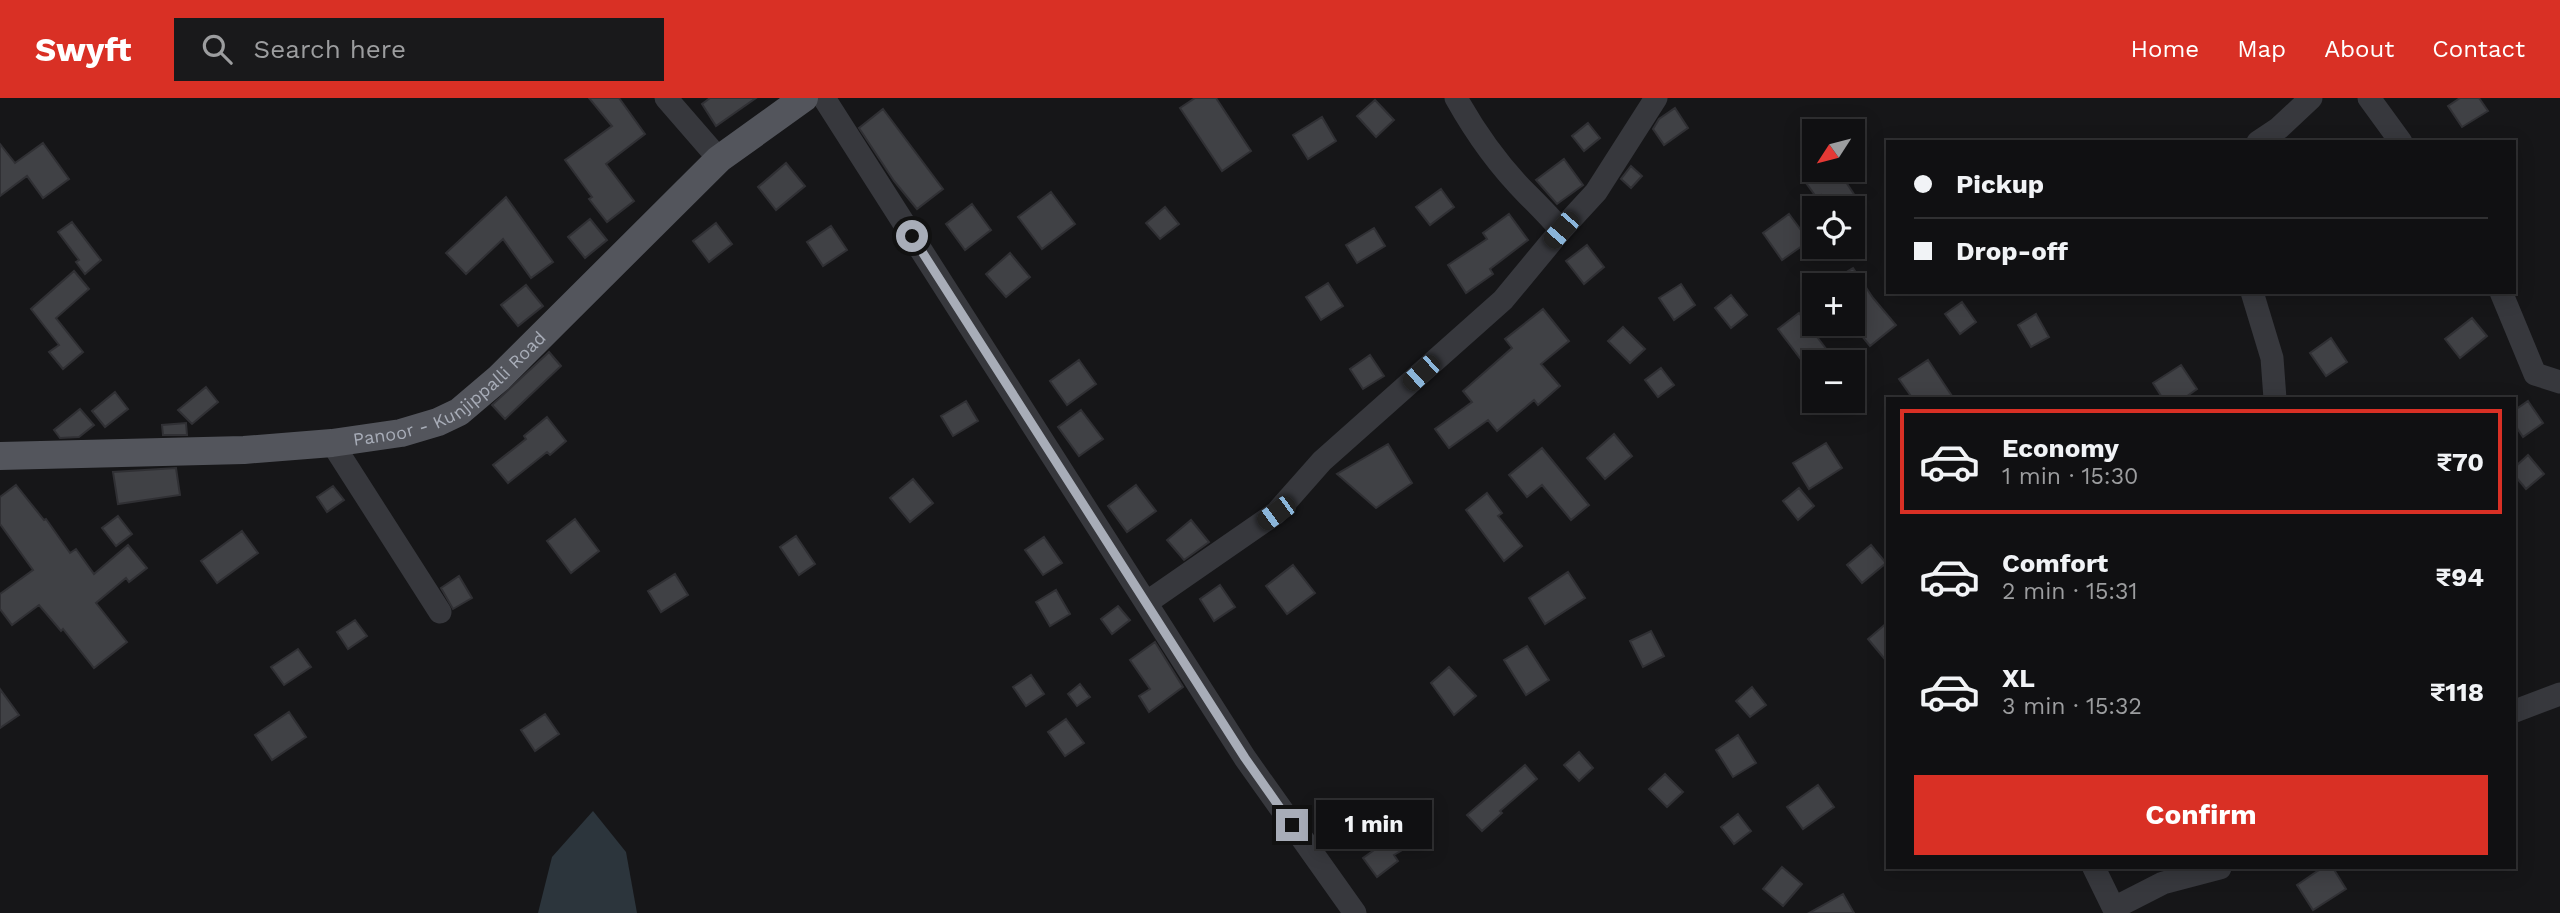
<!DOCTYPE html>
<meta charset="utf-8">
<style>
:root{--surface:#101012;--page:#19191b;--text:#f1f3f6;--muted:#9c9d9f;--line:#303032;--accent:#d93025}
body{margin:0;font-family:"Work Sans",sans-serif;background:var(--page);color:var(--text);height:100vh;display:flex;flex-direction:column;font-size:26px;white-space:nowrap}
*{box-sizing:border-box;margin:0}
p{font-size:23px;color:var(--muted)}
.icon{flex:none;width:38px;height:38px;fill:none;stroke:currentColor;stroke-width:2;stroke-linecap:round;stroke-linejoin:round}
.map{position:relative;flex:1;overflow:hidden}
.details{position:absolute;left:1886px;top:299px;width:630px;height:472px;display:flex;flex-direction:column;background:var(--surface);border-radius:0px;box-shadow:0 4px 18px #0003,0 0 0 2px var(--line)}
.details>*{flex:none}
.hud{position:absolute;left:1886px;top:42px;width:630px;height:154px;border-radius:0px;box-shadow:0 4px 18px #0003,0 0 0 2px var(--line);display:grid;align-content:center;height:154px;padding:0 28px;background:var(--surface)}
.needle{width:46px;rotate:234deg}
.tools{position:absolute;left:1802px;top:21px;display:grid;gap:14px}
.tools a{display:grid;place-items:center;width:63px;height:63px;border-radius:0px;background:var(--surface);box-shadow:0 4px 18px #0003,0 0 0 2px var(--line);font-size:35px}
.end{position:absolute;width:32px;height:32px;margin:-16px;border:9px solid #a8adb8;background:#111;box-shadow:0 0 0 4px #111}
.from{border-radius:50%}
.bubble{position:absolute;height:49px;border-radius:0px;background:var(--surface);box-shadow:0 4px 18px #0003,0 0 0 2px var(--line);font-size:23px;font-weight:700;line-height:49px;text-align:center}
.car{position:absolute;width:21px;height:42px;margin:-21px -10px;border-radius:9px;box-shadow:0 0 5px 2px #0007;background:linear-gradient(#222 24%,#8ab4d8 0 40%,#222 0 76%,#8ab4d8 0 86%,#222 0)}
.hud b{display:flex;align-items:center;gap:24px;height:66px;font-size:26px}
.hud b+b{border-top:2px solid var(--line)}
.hud i{width:18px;height:18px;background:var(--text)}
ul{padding:12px 0 0;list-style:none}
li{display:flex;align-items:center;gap:21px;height:105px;margin:0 14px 10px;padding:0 14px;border:4px solid transparent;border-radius:0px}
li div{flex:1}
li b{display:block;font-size:26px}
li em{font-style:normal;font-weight:700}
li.current{border-color:var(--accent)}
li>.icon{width:63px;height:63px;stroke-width:1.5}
.primary-button{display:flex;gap:14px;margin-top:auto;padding:14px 28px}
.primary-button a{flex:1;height:80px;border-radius:0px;background:var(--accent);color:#fff;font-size:28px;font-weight:700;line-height:80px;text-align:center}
header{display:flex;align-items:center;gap:42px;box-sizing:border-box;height:98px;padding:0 35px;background:var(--accent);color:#fff}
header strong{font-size:33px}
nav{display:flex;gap:38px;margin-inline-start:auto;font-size:24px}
.search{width:490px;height:63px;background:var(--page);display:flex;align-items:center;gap:18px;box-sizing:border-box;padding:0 24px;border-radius:0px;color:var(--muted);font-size:26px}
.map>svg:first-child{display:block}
.water{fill:#2c353c}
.building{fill:#404145;stroke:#303034;stroke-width:2}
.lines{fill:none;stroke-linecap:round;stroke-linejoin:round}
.minor{stroke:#37383d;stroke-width:23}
.major{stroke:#53555c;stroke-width:28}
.route{stroke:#a8adb8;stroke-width:9}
.labels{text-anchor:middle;stroke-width:6;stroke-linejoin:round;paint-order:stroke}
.street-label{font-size:18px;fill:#a8adb8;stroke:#111113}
</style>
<header>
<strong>Swyft</strong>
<div class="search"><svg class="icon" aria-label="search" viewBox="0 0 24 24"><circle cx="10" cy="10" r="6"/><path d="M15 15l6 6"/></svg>Search here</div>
<nav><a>Home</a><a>Map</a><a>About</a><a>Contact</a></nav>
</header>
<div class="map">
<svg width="2560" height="815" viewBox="0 0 2560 815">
<rect width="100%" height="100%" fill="#161618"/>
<path class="water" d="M593 713 626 754 637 815H538L552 759Z"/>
<path class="building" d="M589 0H619L645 36 606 66 634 103 607 124 589 101 592 99 565 62 612 28Z
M710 0H756L716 28 702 6Z
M1195 0H1216L1251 53 1222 73 1180 10Z
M2460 0H2479L2488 13 2462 29 2448 8Z
M1375 2 1394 22 1376 39 1357 18Z
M1675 10 1688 30 1664 47 1653 31 1659 21Z
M883 11 943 91 917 111 894 83 859 30Z
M1322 19 1336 43 1308 61 1293 37Z
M1588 25 1600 40 1584 53 1572 38Z
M43 45 69 81 43 100 27 78 0 98V46L15 65Z
M1564 61 1583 87 1557 106 1536 82Z
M786 65 805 88 776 112 758 89Z
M1631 68 1642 78 1631 90 1621 81Z
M1810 72H1856L1844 81 1863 110H1830L1821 97 1817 100 1801 78Z
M1441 91 1454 109 1430 127 1416 109Z
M1051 94 1075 126 1042 151 1018 119Z
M506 99 553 164 531 180 503 141 466 176 446 155Z
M972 106 991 132 965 152 946 126Z
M1165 109 1179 126 1160 141 1146 125Z
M1509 116 1528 142 1490 171 1493 176 1466 195 1448 167 1487 141 1483 135Z
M1789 116 1809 143 1782 162 1763 135Z
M590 121 607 142 585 160 568 139Z
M72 124 101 162 85 176 76 164 79 162 58 134Z
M716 125 732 146 709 164 693 143Z
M831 128 847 152 823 168 807 144Z
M1374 130 1385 148 1357 165 1346 147Z
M1587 147 1604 169 1584 186 1566 163Z
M1010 155 1030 179 1006 199 986 176Z
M1853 170 1873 200 1896 227 1870 248 1853 227V187H1825Z
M74 173 89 191 56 220 83 254 63 271 49 254 59 247 31 211Z
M1328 185 1343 208 1321 222 1306 199Z
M1681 186 1695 207 1674 222 1659 200Z
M526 187 543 208 518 228 501 207Z
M1731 197 1747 217 1731 230 1715 210Z
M1962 204 1976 224 1960 236 1945 216Z
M1543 211 1569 243 1541 266 1560 288 1538 307 1534 302 1497 333 1488 322 1449 350 1435 331 1472 304 1463 293 1512 250 1505 241Z
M1799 215 1836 264H1815V280L1778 231Z
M2036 216 2049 239 2031 249 2018 227Z
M2472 220 2487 238 2460 260 2445 241Z
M1623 229 1645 251 1630 265 1608 243Z
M2331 240 2347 264 2326 278 2310 255Z
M549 254 561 268 505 321 492 307Z
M1370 257 1384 278 1363 291 1350 271Z
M1079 262 1096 286 1067 307 1050 283Z
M1928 262 1954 301H1913L1899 281Z
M2181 267 2197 291 2183 301H2163L2153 285Z
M1661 270 1674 287 1658 299 1645 282Z
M206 289 218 304 192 326 178 312Z
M115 294 128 311 105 329 92 313Z
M966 303 978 323 953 338 941 318Z
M2528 303 2543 325 2523 339 2515 327V312Z
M80 311 94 327 79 339 60 340 54 332Z
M1081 312 1103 341 1079 358 1058 329Z
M547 319 566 343 550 357 547 354 508 385 493 367 526 341 524 338Z
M186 325 187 337H163L162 327Z
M1614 336 1632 358 1605 381 1587 360Z
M1826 345 1842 370 1809 391 1793 365Z
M1388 346 1412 385 1376 410 1337 376Z
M1542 350 1589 407 1571 422 1542 387 1527 399 1509 377Z
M2528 357 2544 376 2526 391 2515 378V369Z
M176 370 180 397 118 406 113 374Z
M913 381 933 405 910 424 890 400Z
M16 387 44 422 46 421 70 455 76 451 94 476 128 447 147 470 129 484 126 480 96 505 127 544 94 570 63 531 61 533 39 507 12 527 0 511V496L33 472 0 426V399Z
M1136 387 1156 413 1127 434 1108 408Z
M333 388 344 402 327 414 317 399Z
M1799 390 1814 408 1798 422 1783 403Z
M1487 395 1502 415 1498 418 1522 448 1504 463 1466 412Z
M118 418 132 436 116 448 102 430Z
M575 421 599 453 571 475 547 443Z
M1191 422 1209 444 1184 462 1167 442Z
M242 433 258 455 217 485 201 463Z
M796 438 815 466 799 477 780 449Z
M1044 439 1062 465 1043 477 1025 452Z
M1871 447 1886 465 1862 485 1847 467Z
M1293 467 1315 495 1287 516 1266 488Z
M1568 474 1585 500 1545 526 1529 500Z
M675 476 688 497 661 514 648 493Z
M459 478 472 500 453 511 441 490Z
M1220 487 1235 509 1214 523 1200 501Z
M1056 492 1070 516 1050 528 1036 504Z
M1118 508 1130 522 1112 536 1101 521Z
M355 522 367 538 348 551 337 534Z
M1888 524V565L1868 541Z
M1651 533 1664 558 1643 569 1630 543Z
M1155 544 1183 589 1149 614 1139 598 1150 591 1130 562Z
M1527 548 1549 582 1526 597 1504 562Z
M298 551 311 569 284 587 271 569Z
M1449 569 1476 598 1454 617 1431 585Z
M1031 577 1044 596 1026 608 1013 589Z
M1080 586 1090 599 1077 608 1068 596Z
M1752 589 1766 607 1750 619 1736 603Z
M0 591 19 617 0 630Z
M289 614 306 639 272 662 255 637Z
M545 616 559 636 535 653 521 632Z
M1066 621 1084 645 1065 658 1048 634Z
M1738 637 1756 665 1733 679 1716 652Z
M1579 654 1593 670 1579 683 1564 667Z
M1525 667 1537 681 1500 713 1502 715 1482 733 1467 717Z
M1665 676 1683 694 1667 709 1649 691Z
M1818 687 1834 709 1803 731 1787 709Z
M1738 716 1751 733 1734 746 1721 729Z
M1409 726 1419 742 1394 757 1398 763 1377 779 1363 760 1391 740 1389 737Z
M1782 769 1802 786 1783 808 1763 791Z
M2322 770H2333L2346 791 2313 812 2297 787Z
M1843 796 1854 815H1809Z"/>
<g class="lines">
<path class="minor" d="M666 0 719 61
M824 0 1245 660 1355 815
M1456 0C1475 34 1499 68 1527 96 1539 108 1550 119 1561 132
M2369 0 2401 44
M2258 44 2279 30 2311 0
M2252 194 2272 260 2275 301
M2501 194 2535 276 2560 284
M332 345 440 514
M1146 505 1276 415 1322 363 1503 202 1561 132 1596 94 1656 0
M2515 613 2560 596
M2094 770 2116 815
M2114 810 2163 785 2220 770"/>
<path class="major" id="s1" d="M0 358 244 352 332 345 401 335 438 324 459 314 499 280 719 61 804 0"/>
</g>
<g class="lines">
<path class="route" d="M912 138 1245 660 1292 727"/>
</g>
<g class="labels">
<g class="street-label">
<text dy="6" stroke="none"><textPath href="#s1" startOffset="466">Panoor - Kunjippalli Road</textPath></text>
</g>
</g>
</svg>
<div class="tools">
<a><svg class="needle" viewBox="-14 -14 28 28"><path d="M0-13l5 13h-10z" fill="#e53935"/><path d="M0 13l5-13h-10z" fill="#9c9d9f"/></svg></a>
<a><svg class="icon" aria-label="locate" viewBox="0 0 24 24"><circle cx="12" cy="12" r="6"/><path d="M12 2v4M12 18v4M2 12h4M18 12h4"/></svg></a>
<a>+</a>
<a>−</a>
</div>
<i class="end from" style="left:912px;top:138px"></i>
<i class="end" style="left:1292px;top:727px"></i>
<div class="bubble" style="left:1316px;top:702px;width:116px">1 min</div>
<i class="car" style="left:1561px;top:132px;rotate:221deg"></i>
<i class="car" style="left:1421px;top:275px;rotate:228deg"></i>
<i class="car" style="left:1276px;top:415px;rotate:234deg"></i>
<div class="hud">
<b><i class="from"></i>Pickup</b>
<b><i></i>Drop-off</b>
</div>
<section class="details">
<ul>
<li class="current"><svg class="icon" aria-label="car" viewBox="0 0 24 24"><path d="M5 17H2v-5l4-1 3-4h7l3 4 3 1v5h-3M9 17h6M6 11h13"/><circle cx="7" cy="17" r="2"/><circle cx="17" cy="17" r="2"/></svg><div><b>Economy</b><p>1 min · 15:30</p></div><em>₹70</em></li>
<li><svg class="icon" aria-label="car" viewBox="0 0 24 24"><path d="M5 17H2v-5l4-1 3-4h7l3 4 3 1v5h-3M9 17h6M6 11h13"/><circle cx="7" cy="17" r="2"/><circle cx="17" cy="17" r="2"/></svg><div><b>Comfort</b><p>2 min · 15:31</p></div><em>₹94</em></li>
<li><svg class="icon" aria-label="car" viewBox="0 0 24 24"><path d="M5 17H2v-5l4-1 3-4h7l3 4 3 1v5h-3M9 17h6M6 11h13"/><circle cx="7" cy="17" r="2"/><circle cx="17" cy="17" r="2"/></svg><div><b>XL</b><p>3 min · 15:32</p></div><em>₹118</em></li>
</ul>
<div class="primary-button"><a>Confirm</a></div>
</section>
</div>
